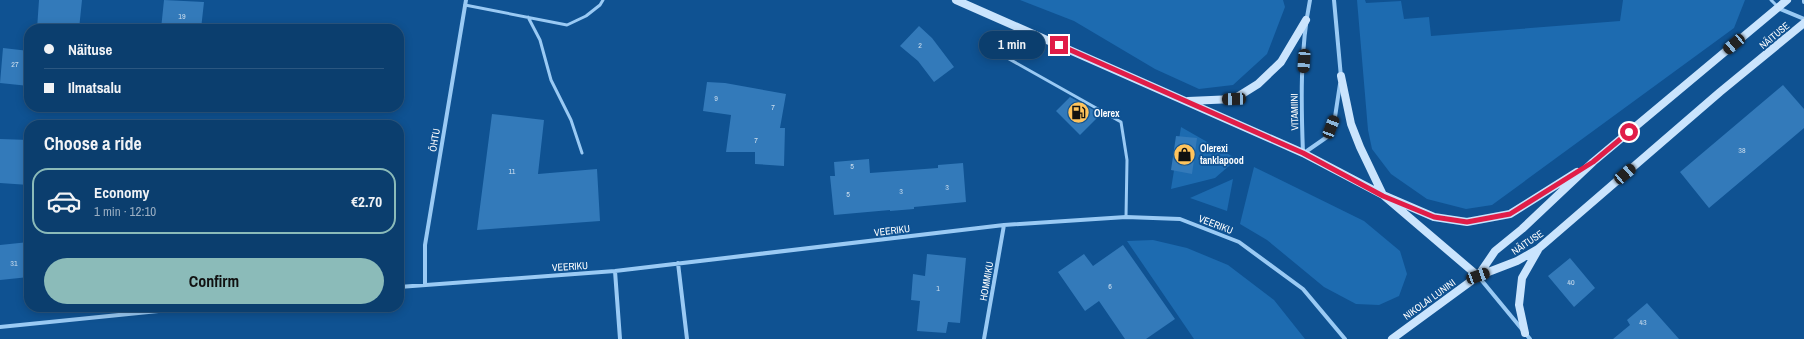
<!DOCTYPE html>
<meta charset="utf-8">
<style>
:root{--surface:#0b3e6e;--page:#194976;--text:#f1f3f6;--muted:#9aaec2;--line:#2b5781;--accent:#8bbbb9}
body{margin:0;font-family:"Archivo Narrow",sans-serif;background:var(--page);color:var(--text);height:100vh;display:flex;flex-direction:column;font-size:15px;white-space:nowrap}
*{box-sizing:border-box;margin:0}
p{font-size:13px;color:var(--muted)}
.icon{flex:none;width:22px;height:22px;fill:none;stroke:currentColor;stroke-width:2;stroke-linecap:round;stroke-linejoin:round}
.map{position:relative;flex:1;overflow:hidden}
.drawer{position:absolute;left:24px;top:120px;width:380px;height:192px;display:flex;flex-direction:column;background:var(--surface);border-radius:16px;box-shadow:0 2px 10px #0003,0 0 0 1px var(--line)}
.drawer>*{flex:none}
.guide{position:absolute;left:24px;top:24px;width:380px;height:88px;border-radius:16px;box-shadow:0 2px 10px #0003,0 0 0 1px var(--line);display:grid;align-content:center;height:88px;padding:0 20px;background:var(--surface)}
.end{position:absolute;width:18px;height:18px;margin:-9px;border:5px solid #e11d48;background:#fff;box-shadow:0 0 0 2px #fff}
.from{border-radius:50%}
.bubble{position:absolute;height:28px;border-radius:14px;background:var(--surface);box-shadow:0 2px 10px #0003,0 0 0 1px var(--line);font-size:13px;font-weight:700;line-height:28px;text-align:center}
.car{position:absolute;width:12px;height:24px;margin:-12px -6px;border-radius:5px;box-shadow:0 0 3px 1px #0007;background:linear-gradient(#222 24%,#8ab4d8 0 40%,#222 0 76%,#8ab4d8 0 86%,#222 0)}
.guide b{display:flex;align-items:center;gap:14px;height:38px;font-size:15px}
.guide b+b{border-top:1px solid var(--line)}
.guide i{width:10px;height:10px;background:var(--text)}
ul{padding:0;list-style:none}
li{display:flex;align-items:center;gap:12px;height:66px;margin:0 8px 6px;padding:0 12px;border:2px solid transparent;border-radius:16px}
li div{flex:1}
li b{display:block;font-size:15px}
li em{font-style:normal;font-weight:700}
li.selected{border-color:var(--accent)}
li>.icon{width:36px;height:36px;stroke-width:1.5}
h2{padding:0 20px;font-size:18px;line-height:48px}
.action{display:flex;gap:8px;margin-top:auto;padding:8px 20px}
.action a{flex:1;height:46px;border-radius:24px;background:var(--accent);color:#111;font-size:16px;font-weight:700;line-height:46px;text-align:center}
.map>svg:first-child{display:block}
.green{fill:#1d6bb0}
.building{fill:#337aba}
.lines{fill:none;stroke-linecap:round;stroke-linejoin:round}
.lane{stroke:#9acaf4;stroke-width:3}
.street{stroke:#9acaf4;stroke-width:4}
.secondary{stroke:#cae4fd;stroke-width:8}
.route{stroke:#e11d48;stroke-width:5}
.labels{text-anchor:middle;stroke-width:3.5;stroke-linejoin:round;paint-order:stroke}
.number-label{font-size:8px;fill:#ccdeee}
.street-label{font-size:10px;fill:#fff;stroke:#0f5292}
.poi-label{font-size:10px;font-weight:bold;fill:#fff;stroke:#0f5292;text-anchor:start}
</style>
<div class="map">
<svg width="1804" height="339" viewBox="0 0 1804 339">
<rect width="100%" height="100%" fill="#0f5292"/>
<path class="green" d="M1020 0H1283L1285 7 1267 54 1233 85 1199 89 1155 69 1074 21Z
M1357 0H1365L1366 3 1401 1 1404 19 1429 17 1431 36 1620 21 1623 0H1745L1734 28 1492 205 1466 209 1427 199 1391 174 1372 149 1368 130Z
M1181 127 1237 159 1215 178 1171 189Z
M1254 167 1364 221 1400 251 1407 274 1399 296 1379 305 1356 304 1324 287 1267 240 1240 224Z
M1233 179 1227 211 1190 198Z
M1153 240 1187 248 1228 265 1274 300 1305 339H1194L1127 241Z"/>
<path class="building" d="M39 0H82L79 29H37Z
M164 0 204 2 201 29H161Z
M919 26 932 38 954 67 934 82 918 61 900 46Z
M3 48 29 51V86L0 83Z
M707 82 725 83 786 94 780 128H785L784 166 755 164V152H726L731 115 703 111Z
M1783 85 1804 109V128L1709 208 1680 172Z
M1070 97 1101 114 1080 135 1056 111Z
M492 114 544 120 538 174 597 169 600 221 477 230Z
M1176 136 1197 138 1192 174 1171 170Z
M0 139 29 140V185L0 183Z
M869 159 870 173 938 168V165L963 163 966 202 914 207V209L890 211V210L834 215 830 176H835L834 162Z
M29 242V277L0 280V245Z
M1123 245 1175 319 1146 339H1125L1099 301 1085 311 1058 272 1084 254 1093 266Z
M927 254 966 258 960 323 948 322 946 333 917 331 920 301 911 300 913 274 925 276Z
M1570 258 1595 288 1574 307 1548 276Z
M1647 303 1679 339H1613L1630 325 1627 320Z"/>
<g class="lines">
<path class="lane" d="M1771 0 1778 7
M465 5 567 25 586 16 600 5 603 0
M528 17 540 40 551 80 571 120 582 153
M1002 55 1121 122 1127 160 1126 217"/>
<path class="street" d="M1334 0 1341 77
M1804 0V2
M1778 8 1804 19
M1303 153C1301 102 1300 50 1310 0
M1304 153 1327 137 1335 117 1340 84
M678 263 687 339
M615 271 620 339
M1478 276 1530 339
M425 284V245L466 0
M399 287 615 271 1004 225 1126 217 1180 219 1239 242 1303 289 1345 339
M0 327 198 307
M984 339 1004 225"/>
<path class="secondary" d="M956 0 1303 153 1383 195 1478 276
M1341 76 1351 124 1360 147 1383 195 1434 217 1467 222 1510 214 1577 172
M1188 101 1234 99 1258 84 1281 62 1306 20
M1478 276 1495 251 1522 229 1593 162 1787 0
M1525 333 1519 305 1522 278 1538 250
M1392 339 1478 276 1517 261 1538 249 1720 92 1804 23"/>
</g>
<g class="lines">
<path class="route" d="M1059 45 1303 153 1383 196 1434 217 1467 222 1510 214 1593 162 1629 132"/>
</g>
<defs>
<symbol id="fuel-disc" viewBox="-11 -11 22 22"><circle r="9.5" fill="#ffc45d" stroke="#0f5292"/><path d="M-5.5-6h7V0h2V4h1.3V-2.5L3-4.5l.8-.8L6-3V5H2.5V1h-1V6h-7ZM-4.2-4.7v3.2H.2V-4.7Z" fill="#111"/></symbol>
<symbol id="shop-disc" viewBox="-11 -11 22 22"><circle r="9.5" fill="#ffc45d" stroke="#0f5292"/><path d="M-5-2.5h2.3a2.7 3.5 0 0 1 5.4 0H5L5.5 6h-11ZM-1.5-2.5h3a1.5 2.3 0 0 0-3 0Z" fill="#111"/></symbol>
</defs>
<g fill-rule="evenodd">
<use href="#fuel-disc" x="1066" y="100" width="25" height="25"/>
<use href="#shop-disc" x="1172" y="142" width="25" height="25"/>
</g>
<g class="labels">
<g class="number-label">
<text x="182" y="19">19</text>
<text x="920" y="48">2</text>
<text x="15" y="67">27</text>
<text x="716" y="101">9</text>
<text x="773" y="110">7</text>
<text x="756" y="143">7</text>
<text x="1742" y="153">38</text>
<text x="852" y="169">5</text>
<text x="512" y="174">11</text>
<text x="947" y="190">3</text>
<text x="901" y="194">3</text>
<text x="848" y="197">5</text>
<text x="14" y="266">31</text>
<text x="1571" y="285">40</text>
<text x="1110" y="289">6</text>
<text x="938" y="291">1</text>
<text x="1643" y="325">43</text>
</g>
<g class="street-label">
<text transform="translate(1774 35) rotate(-40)" y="4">NÄITUSE</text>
<text transform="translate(1294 112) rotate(-91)" y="4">VITAMIINI</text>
<text transform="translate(434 140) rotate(-80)" y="4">ÕHTU</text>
<text transform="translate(1216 224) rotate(21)" y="4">VEERIKU</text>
<text transform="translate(892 230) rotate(-7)" y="4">VEERIKU</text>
<text transform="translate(1527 242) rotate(-34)" y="4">NÄITUSE</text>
<text transform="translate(570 266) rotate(-4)" y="4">VEERIKU</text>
<text transform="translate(986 281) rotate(-80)" y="4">HOMMIKU</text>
<text transform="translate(1429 299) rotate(-36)" y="4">NIKOLAI LUNINI</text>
</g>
<g class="poi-label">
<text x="1094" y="117">Olerex</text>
<text x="1200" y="152">Olerexi<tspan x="1200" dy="12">tanklapood</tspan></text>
</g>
</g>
</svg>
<i class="end from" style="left:1629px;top:132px"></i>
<i class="end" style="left:1059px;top:45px"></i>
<div class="bubble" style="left:979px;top:31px;width:66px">1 min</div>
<i class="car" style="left:1734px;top:44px;rotate:230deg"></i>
<i class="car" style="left:1304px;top:61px;rotate:184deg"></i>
<i class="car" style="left:1234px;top:99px;rotate:268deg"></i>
<i class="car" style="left:1331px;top:127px;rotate:21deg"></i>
<i class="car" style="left:1625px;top:174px;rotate:49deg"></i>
<i class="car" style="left:1478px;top:276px;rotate:70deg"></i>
<div class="guide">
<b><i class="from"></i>Näituse</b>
<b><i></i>Ilmatsalu</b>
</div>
<section class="drawer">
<h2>Choose a ride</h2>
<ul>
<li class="selected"><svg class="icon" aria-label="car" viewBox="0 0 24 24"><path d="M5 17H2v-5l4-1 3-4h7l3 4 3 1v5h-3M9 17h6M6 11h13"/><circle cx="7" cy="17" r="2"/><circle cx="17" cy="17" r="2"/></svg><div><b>Economy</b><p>1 min · 12:10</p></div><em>€2.70</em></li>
</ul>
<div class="action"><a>Confirm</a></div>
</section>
</div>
